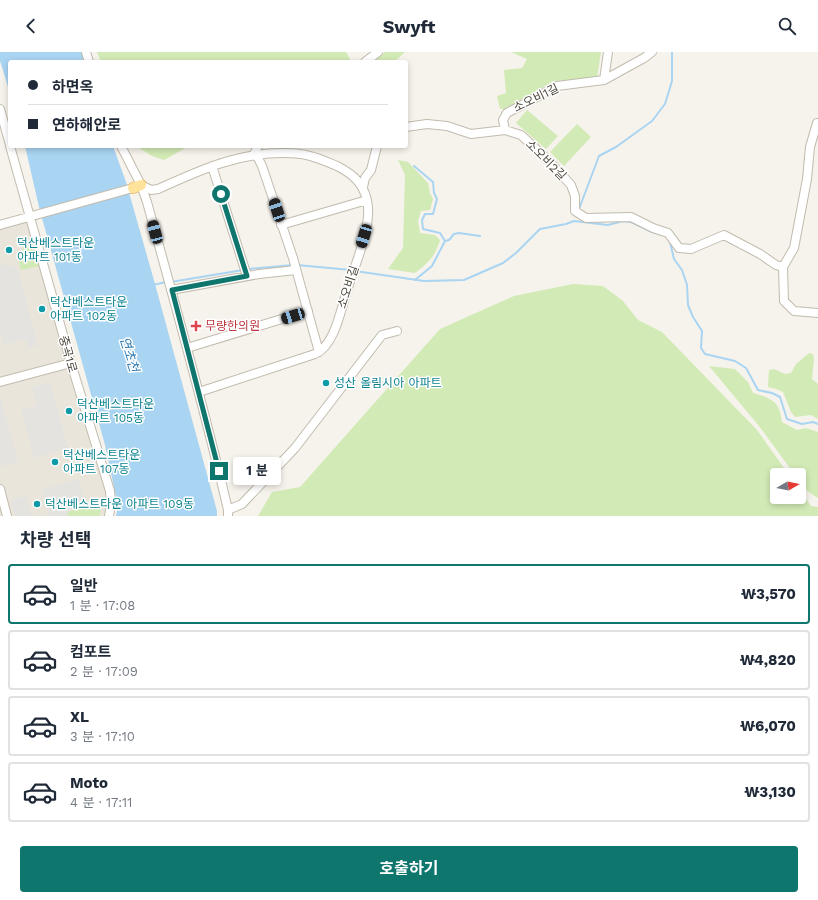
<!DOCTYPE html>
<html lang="ko">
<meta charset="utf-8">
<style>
:root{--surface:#fff;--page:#f2f2f3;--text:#1f2937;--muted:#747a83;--line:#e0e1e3;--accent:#0f766e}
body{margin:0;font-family:"Work Sans","Noto Sans KR",sans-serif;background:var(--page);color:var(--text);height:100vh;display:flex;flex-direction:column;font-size:15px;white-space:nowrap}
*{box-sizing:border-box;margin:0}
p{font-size:13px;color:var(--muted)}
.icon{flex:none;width:22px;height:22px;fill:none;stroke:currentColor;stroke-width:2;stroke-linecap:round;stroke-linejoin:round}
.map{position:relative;height:464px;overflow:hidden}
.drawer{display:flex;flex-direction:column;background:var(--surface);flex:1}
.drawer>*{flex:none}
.guide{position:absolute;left:8px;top:8px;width:400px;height:88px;border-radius:4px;box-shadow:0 2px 6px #0003;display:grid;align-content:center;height:88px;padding:0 20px;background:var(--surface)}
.needle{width:26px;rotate:81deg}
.fabs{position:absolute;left:770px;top:416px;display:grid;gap:8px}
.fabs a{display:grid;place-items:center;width:36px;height:36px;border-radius:4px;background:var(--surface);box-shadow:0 2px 6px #0003;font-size:20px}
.end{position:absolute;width:18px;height:18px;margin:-9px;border:5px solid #0f766e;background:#fff;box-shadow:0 0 0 2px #fff}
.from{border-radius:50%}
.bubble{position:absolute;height:28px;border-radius:4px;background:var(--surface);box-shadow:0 2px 6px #0003;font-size:13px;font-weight:700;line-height:28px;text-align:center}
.car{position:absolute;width:12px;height:24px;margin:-12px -6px;border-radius:5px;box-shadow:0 0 3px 1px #0007;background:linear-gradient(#222 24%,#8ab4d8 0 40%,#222 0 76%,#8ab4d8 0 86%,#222 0)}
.guide b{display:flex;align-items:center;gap:14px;height:38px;font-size:15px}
.guide b+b{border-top:1px solid var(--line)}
.guide i{width:10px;height:10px;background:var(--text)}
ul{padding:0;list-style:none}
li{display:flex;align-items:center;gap:12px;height:60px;margin:0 8px 6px;padding:0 12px;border:2px solid var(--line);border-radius:4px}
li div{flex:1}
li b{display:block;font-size:15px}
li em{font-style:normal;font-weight:700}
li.on{border-color:var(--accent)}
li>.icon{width:36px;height:36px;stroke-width:1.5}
h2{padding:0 20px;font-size:18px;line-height:48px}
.cta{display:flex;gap:8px;margin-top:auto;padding:8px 20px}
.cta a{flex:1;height:46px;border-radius:4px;background:var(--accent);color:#fff;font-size:16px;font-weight:700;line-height:46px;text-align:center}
header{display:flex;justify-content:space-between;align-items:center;height:52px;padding:0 20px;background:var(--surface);font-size:18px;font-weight:700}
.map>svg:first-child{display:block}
.residential{fill:#eae5da}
.green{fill:#d2eab5}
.parking{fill:#e5e3e0}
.water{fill:#a9d4f2}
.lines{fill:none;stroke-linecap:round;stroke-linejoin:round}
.stream{stroke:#a9d4f2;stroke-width:2}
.minor-casing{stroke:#c2bbae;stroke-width:10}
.major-casing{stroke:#e6c16a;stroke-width:12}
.minor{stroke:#fff;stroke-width:8}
.major{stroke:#ffe39c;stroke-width:10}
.route{stroke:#0f766e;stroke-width:5}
.culture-dot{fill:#0f9aa8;stroke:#fff;stroke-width:1.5}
.health-dot{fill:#e0444e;stroke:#fff;stroke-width:1.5}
.labels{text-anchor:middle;stroke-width:3;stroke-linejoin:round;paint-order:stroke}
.street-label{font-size:12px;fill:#4b4439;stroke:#fff}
.culture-label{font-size:12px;fill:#0d838f;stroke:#fff;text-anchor:start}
.health-label{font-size:12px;fill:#be3a42;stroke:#fff;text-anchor:start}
.water-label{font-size:13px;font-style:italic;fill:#2e7ab2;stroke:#fff}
</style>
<header><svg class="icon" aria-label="back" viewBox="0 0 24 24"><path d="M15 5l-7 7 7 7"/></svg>Swyft<svg class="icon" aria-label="search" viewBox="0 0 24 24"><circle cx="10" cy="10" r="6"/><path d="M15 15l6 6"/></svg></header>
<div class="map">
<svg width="818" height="464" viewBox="0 0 818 464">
<rect width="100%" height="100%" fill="#f6f3ec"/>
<path class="residential" d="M30 165 110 439 109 464H0V173Z"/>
<path class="green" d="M97 0H346L350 7 349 10H101Z
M385 0H405L394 10H372Z
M511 0H601L597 26 554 29 504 57H500L497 44 506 41 504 18 522 16 527 7Z
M527 58 558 84 546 97 516 71Z
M577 72 591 85 564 114 550 100Z
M136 94H189L164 108 152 104Z
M398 108 408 110 428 131 430 141 433 147 430 158 421 159 418 169 420 181 435 183 440 188C435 205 428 211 415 221L388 217 403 196 405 123Z
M33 188 40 214 21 218 18 207 25 205 21 191Z
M573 232 603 234 623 249 638 268 662 280 757 378 789 423H777V445H799V437L811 454 818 455V464H258L272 440 300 435 440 277 514 244Z
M809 301 813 302 814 307 812 327 818 332V367L811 363 795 365 791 360 783 340 776 337 768 335 769 318 774 317 785 322 791 321 796 312Z
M709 314 735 317 748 330 753 341C771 346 780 349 782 370L797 378 806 376 818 380V446C809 441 799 434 799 423H795L759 374Z
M102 449 100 464H68L67 460Z"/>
<path class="parking" d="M5 212 17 215 38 293 28 296 26 287 4 293 0 280V214Z
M50 330 68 396 34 406 21 357 37 353 32 335Z
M0 343 18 410 1 415 0 410Z
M78 427 86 454 67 459 68 464H49L41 438Z
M26 444 32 464H15L10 448Z"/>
<path class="water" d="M0 0H83L86 10H10V41L0 9Z
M25 94H113L126 130 155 232 217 459V464H116L118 454 105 393 39 155Z"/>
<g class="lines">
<path class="stream" d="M414 114 433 130 434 141 437 147 433 162H425L422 168 423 177 440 181 445 189 432 214 415 228
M579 157 599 104 616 95 652 69 665 52 672 29V0
M445 189 449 188 454 182 459 181 480 184
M670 190 674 207 682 218 687 233 688 253 693 265 702 279 701 296 705 302 735 309 746 316 758 338 772 341 780 345 787 367 802 372 813 370 818 372
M297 213 351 218
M248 217 293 213
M355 219 424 229 464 228 503 211 516 201 540 177 566 172 574 169 608 173 623 169 631 170 652 180 663 183
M171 230 243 218
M153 233 166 230"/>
<defs>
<path id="minor" d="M86 0 89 10
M365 10 378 0
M604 28 608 0
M0 57 10 93
M406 75 427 72 447 74 471 82 505 78 503 68 507 61 557 34 604 28 644 6 652 0
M505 78 521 83 550 110 571 133 575 144V159L586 166 631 165 653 176 668 181 679 196 691 197 724 183 760 202 776 213 783 215 784 249 794 259 818 261
M10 94 71 311 110 439 111 453 109 464
M121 94 141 133 147 150C175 252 204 354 228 458V464
M258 94 254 102 258 106 262 114 293 206 319 300
M212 114 247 224
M141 133 151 138 158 137C198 119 236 101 282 101 287 101 294 101 300 102 312 103 325 109 337 114 355 123 366 134 368 155 370 181 353 217 346 242 340 261 334 294 315 302L199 340
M363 135 365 126 371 118 377 94
M0 173 133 136
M281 173 367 148
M783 215 794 196 807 127 810 95 817 71
M171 238 259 222 296 218
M187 296 308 259
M0 330 71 311
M0 437 7 464
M228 458 242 452 295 396 382 283 397 279"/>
<path id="major" d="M133 136 141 133"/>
</defs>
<use href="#minor" class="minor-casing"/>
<use href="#major" class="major-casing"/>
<use href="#minor" class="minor"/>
<use href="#major" class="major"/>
</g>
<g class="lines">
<path class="route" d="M219 419 172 238 247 224 221 142"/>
</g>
<g class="culture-dot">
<circle cx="9" cy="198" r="4"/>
<circle cx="42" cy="257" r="4"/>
<circle cx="326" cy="331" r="4"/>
<circle cx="69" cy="359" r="4"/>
<circle cx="55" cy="410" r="4"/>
<circle cx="37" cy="452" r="4"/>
</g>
<path class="health-dot" d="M194 268h4v4h4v4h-4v4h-4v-4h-4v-4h4z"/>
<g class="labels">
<g class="street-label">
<text transform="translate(536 46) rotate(-26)" y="4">소오비1길</text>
<text transform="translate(546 108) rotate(45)" y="4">소오비2길</text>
<text transform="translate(348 235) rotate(-72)" y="4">소오비길</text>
<text transform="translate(68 302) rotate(74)" y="4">중곡1로</text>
</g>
<g class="culture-label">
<text x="17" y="195">덕산베스트타운<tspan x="17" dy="14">아파트 101동</tspan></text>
<text x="50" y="254">덕산베스트타운<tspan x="50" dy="14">아파트 102동</tspan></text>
<text x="334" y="335">성산 올림시아 아파트</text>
<text x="77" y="356">덕산베스트타운<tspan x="77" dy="14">아파트 105동</tspan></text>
<text x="63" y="407">덕산베스트타운<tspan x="63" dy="14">아파트 107동</tspan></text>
<text x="45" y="456">덕산베스트타운 아파트 109동</text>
</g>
<g class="health-label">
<text x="205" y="278">무량한의원</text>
</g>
<g class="water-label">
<text transform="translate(130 302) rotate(73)" y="5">연초천</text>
</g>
</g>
</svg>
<div class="fabs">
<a><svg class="needle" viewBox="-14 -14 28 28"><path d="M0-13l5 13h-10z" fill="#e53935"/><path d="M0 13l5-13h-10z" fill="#747a83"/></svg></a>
</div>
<i class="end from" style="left:221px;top:142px"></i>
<i class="end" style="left:219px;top:419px"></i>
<div class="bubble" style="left:233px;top:405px;width:48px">1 분</div>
<i class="car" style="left:277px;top:158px;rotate:342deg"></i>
<i class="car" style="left:155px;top:180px;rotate:345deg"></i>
<i class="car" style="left:364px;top:184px;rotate:197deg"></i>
<i class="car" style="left:293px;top:264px;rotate:253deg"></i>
<div class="guide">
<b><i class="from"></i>하면옥</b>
<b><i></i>연하해안로</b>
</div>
</div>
<section class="drawer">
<h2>차량 선택</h2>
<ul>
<li class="on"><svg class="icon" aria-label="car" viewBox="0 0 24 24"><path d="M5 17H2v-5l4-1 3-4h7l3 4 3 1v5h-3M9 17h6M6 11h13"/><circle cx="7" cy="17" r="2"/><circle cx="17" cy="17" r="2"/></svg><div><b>일반</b><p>1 분 · 17:08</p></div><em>₩3,570</em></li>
<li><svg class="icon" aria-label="car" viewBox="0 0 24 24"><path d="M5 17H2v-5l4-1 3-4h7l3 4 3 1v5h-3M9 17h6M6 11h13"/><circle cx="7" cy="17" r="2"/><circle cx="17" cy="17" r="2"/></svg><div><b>컴포트</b><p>2 분 · 17:09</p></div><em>₩4,820</em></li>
<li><svg class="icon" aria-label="car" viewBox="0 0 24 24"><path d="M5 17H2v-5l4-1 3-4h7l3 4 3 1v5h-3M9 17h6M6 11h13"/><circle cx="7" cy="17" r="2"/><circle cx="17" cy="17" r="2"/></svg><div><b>XL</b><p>3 분 · 17:10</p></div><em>₩6,070</em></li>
<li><svg class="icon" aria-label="car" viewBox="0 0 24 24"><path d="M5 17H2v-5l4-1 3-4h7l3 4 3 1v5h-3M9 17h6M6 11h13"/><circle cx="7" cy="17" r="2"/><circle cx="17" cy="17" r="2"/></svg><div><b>Moto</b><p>4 분 · 17:11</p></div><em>₩3,130</em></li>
</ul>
<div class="cta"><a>호출하기</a></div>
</section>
